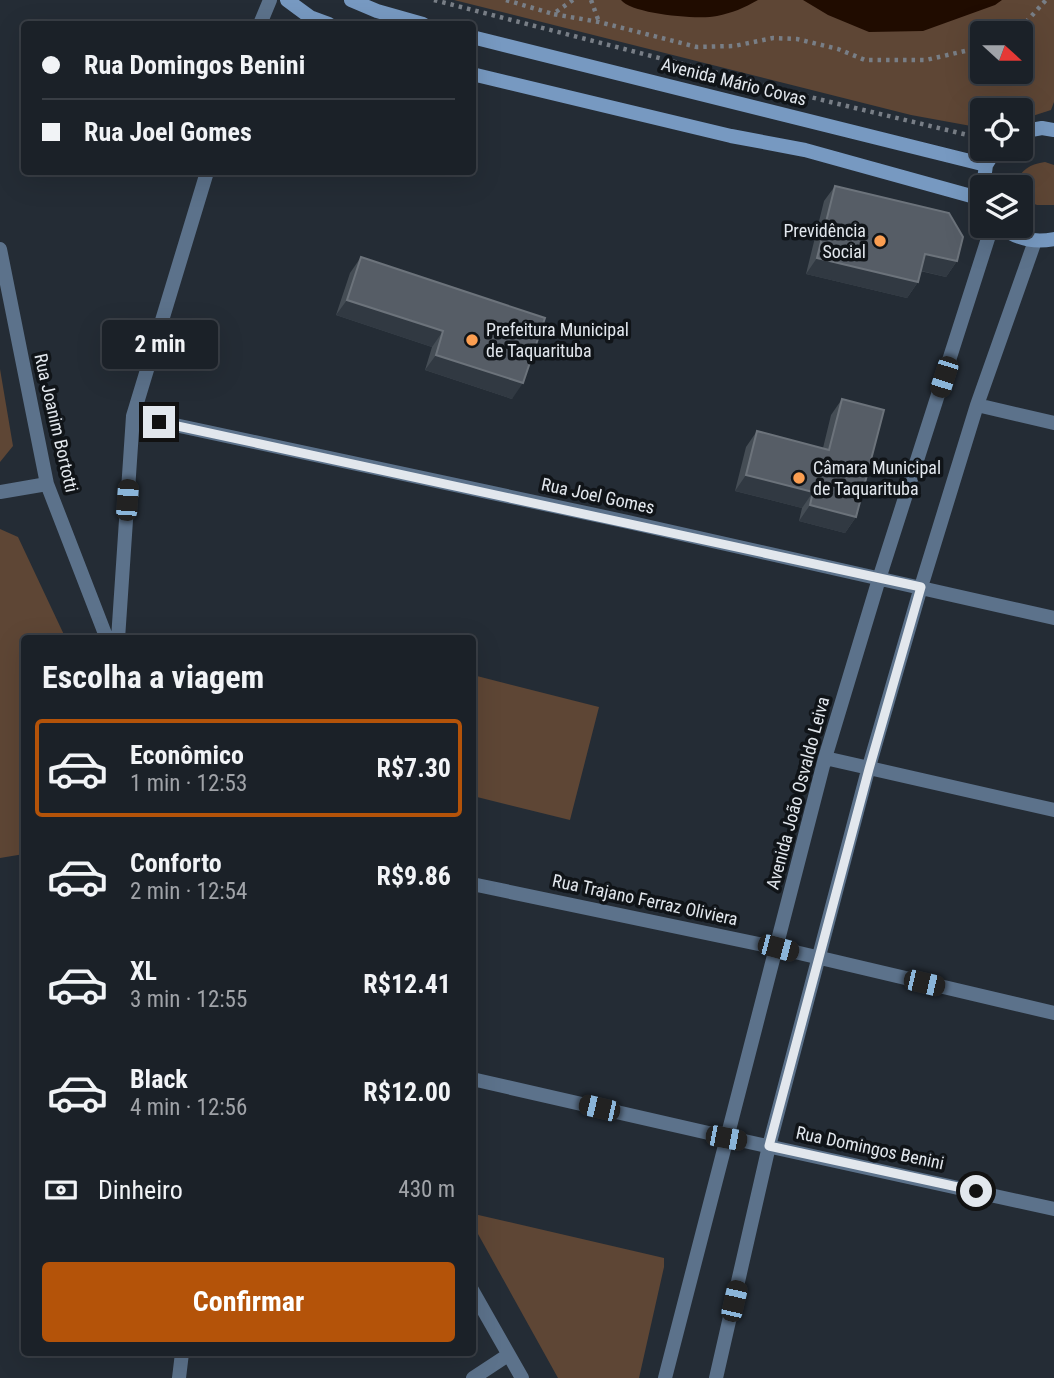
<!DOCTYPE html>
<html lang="pt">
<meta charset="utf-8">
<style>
:root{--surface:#1b2128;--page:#282e34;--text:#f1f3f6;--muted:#a0a3a8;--line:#393e45;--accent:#b45309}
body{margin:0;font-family:"Roboto Condensed",sans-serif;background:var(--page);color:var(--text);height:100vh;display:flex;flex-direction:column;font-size:26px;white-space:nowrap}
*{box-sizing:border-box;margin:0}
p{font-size:23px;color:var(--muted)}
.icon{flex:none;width:38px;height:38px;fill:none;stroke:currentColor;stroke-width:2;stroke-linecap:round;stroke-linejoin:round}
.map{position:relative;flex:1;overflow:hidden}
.panel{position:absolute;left:21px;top:635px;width:455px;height:721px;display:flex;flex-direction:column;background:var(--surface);border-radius:7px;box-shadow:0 7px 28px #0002,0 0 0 2px var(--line)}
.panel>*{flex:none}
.hud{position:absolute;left:21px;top:21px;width:455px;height:154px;border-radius:7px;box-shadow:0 7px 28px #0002,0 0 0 2px var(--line);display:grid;align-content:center;height:154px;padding:0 21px;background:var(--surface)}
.needle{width:46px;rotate:111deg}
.buttons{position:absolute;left:970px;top:21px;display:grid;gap:14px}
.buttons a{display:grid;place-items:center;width:63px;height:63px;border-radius:7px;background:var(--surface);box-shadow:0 7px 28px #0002,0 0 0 2px var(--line);font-size:35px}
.end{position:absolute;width:32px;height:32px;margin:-16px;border:9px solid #e2e7ed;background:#111;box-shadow:0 0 0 4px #111}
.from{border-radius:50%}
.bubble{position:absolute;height:49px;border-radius:7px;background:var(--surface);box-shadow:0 7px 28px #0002,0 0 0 2px var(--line);font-size:23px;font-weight:700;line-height:49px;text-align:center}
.car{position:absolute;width:21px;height:42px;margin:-21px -10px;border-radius:9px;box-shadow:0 0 5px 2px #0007;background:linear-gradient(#222 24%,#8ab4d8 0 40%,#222 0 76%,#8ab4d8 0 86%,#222 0)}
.hud b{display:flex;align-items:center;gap:24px;height:66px;font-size:26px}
.hud b+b{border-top:2px solid var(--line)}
.hud i{width:18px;height:18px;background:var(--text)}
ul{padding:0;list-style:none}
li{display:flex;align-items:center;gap:21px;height:98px;margin:0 14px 10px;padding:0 7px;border:4px solid transparent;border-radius:7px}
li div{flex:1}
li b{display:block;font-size:26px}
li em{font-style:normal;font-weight:700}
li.current{border-color:var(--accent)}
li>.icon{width:63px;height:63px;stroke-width:1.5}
h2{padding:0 21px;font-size:32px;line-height:84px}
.pay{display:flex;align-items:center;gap:18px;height:77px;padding:0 21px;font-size:26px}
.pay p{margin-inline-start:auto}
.primary-button{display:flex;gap:14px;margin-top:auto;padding:14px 21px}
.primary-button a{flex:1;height:80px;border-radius:7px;background:var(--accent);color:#fff;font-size:28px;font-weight:700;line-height:80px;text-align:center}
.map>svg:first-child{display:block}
.green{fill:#5e4635;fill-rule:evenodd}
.water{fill:#200c00}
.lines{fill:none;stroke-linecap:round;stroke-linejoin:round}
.path{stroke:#787e86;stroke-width:4.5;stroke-dasharray:3.5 5;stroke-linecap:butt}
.street{stroke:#5c728b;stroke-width:14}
.secondary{stroke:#7799c1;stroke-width:14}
.wall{fill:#454d55}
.shaded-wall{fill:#313942}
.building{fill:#565d66;stroke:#6c737b;stroke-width:2}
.route{stroke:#e2e7ed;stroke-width:9}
.poi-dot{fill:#fb9e51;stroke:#101418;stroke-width:2.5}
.labels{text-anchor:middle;stroke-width:7;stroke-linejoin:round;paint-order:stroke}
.street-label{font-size:18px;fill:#e2e7ed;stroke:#101418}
.poi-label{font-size:18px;fill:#e2e7ed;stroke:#101418;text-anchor:start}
</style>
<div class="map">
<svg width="1054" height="1378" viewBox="0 0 1054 1378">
<rect width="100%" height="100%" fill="#242c35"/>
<path class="green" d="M454 0H1054V102L1051 110 1020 120V110H982V128L911 115ZM982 33H1020V72H982Z
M1045 162 1054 165V205H1037L1021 199 1020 187H1015C1019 171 1029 164 1045 162Z
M0 369 13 446 0 462Z
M0 529 18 537 66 639H24V854L0 858Z
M473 675 599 707 570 820 473 796Z
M474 1214 664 1258V1267L639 1378H558L473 1225Z"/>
<path class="water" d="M621 0H758C744 8 732 13 717 16 698 20 632 14 621 0Z
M803 0H1002L995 5 923 31 869 32 828 15Z"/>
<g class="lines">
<path class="path" d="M434 0 826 101 972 136 982 129
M506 0 553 14
M573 0 553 14 599 22 697 47 734 46 773 38 797 39 838 49 865 60H926L982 47
M591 0 599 22
M1013 33 1026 22 1046 0"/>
<path class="street" d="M260 24 270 0
M0 249 47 484 107 639
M977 405 1054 423
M133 416 628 522 1054 618
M0 492 47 484
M118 639 133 416 207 172
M825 758 1054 810
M472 884 778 948 1054 1013
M472 1079 726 1137 1054 1209
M472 1290 522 1378
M179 1378 182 1353
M473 1378 508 1355
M665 1378 825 758 879 579 992 226
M716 1378 769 1146 868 770 921 587 977 405 1035 241"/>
<path class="secondary" d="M287 0 310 17 329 24
M351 0 377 11 423 24
M472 37 986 165
M472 74 731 136 805 150 982 199
M1020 132 1042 128 1054 130
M983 187 986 165 996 149
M1000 226C1016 239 1034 243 1054 239"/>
</g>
<path class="wall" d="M835 186 957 261 946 277 920 271 918 282 907 298 806 274 824 201Z
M361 257 545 318 512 399 425 370 432 347 336 315 350 273Z
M842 399 856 517 845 533 799 521 802 508 735 491 746 447 757 431 823 448 831 415Z"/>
<path class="shaded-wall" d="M925 254 957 261 946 277 914 269Z
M817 258 918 282 907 298 806 274Z
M347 300 443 331 432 347 336 315Z
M436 355 523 383 512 399 425 370Z
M746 475 813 492 802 508 735 491Z
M810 505 856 517 845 533 799 521Z"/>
<path class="building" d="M835 186 949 213 963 237 957 261 925 254 918 282 817 258Z
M361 257 545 318 523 383 436 355 443 331 347 300Z
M842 399 884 410 856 517 810 505 813 492 746 475 757 431 829 450Z"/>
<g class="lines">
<path class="route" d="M159 422 921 587 869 769 769 1146 976 1191"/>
</g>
<g class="poi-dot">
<circle cx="880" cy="241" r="7"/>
<circle cx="472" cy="340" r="7"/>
<circle cx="799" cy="478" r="7"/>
</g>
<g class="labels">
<g class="street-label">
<text transform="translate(734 82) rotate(14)" y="6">Avenida Mário Covas</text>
<text transform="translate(56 423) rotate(77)" y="6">Rua Joanim Bortotti</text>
<text transform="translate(598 496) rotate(12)" y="6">Rua Joel Gomes</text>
<text transform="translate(798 793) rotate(-75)" y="6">Avenida João Osvaldo Leiva</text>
<text transform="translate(645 900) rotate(12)" y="6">Rua Trajano Ferraz Oliviera</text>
<text transform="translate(870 1148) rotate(12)" y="6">Rua Domingos Benini</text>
</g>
<g class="poi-label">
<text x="866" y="237" text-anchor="end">Previdência<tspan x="866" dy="21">Social</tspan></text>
<text x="486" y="336">Prefeitura Municipal<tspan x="486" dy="21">de Taquarituba</tspan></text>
<text x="813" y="474">Câmara Municipal<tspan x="813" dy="21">de Taquarituba</tspan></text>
</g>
</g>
</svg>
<div class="buttons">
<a><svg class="needle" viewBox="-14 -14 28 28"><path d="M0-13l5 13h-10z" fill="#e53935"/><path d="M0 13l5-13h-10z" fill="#a0a3a8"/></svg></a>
<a><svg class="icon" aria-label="locate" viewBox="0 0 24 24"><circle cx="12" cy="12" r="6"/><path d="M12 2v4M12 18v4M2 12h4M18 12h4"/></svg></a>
<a><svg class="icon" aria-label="layers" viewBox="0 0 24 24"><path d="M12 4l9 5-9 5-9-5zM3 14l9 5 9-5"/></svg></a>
</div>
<i class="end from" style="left:976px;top:1191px"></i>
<i class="end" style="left:159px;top:422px"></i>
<div class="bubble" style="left:102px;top:320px;width:116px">2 min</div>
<i class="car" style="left:944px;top:377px;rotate:198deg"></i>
<i class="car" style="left:127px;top:500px;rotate:4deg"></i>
<i class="car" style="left:778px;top:948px;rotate:105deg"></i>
<i class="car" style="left:924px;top:983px;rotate:103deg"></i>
<i class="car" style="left:599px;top:1108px;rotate:283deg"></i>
<i class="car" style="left:726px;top:1138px;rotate:101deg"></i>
<i class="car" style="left:734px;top:1301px;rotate:13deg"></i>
<div class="hud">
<b><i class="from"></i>Rua Domingos Benini</b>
<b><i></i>Rua Joel Gomes</b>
</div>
<section class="panel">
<h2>Escolha a viagem</h2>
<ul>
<li class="current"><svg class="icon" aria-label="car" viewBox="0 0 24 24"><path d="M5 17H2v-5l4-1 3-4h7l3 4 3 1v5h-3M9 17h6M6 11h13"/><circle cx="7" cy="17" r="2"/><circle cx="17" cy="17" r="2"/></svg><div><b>Econômico</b><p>1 min · 12:53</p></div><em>R$7.30</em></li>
<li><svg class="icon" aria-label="car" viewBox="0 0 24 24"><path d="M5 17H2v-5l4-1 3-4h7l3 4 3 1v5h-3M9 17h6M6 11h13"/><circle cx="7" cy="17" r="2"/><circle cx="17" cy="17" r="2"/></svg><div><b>Conforto</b><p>2 min · 12:54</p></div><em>R$9.86</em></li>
<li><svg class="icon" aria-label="car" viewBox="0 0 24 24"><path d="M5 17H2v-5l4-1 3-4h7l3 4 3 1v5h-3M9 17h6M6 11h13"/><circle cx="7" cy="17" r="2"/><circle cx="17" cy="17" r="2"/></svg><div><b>XL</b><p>3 min · 12:55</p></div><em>R$12.41</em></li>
<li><svg class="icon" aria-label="car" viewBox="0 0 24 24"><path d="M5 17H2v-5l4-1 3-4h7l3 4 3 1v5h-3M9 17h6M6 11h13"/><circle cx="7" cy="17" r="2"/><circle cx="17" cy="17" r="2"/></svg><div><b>Black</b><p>4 min · 12:56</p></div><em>R$12.00</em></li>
</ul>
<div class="pay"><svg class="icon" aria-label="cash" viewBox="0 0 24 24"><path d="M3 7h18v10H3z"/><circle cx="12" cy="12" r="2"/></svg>Dinheiro<p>430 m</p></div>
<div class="primary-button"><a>Confirmar</a></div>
</section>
</div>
